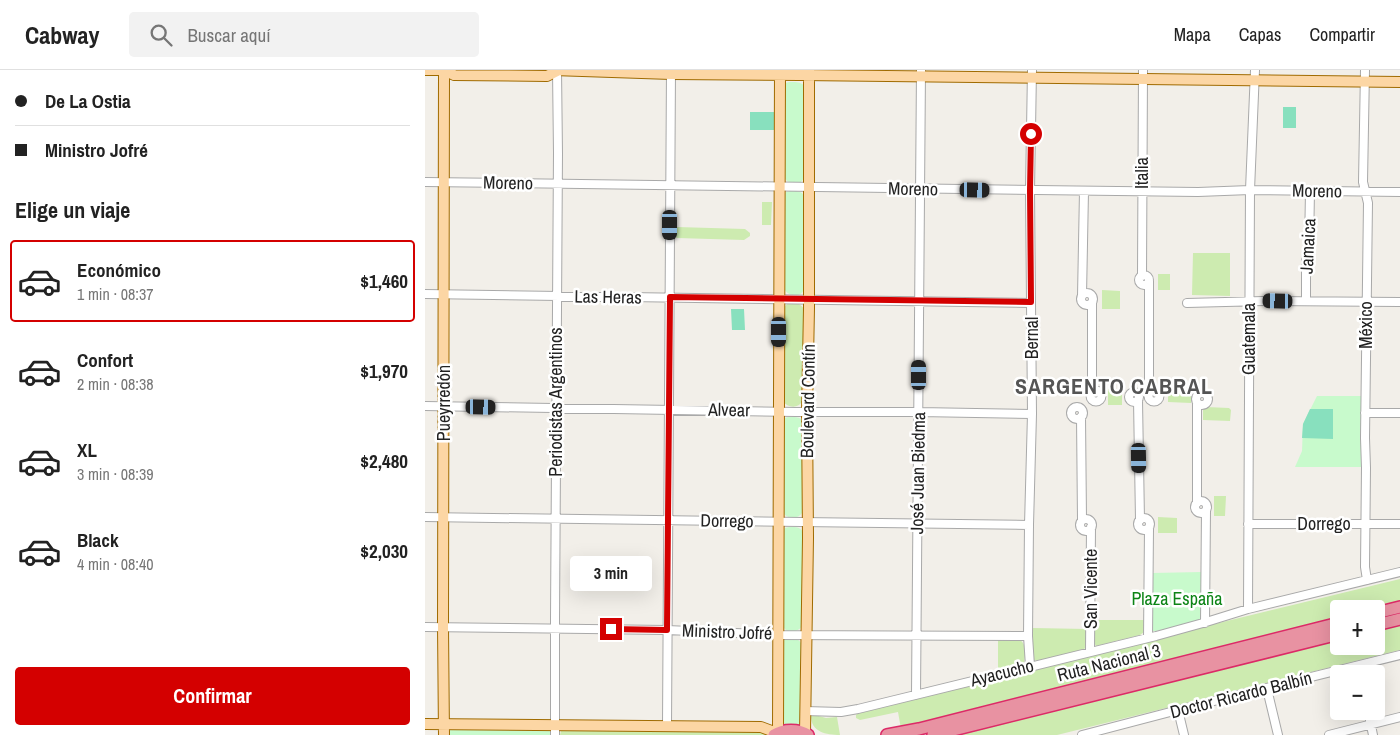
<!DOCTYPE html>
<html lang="es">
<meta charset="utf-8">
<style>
:root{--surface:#fff;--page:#f2f2f2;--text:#222;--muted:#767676;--line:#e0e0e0;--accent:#d40000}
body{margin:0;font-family:"Archivo Narrow",sans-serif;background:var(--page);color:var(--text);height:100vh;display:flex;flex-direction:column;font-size:19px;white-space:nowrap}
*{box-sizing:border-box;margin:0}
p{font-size:16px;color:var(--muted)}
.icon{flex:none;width:28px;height:28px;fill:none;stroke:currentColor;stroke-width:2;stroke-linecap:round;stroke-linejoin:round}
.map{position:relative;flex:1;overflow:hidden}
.details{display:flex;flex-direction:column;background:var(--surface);width:425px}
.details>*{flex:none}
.guide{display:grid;align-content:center;height:110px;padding:0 15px;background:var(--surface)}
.controls{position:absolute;left:905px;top:530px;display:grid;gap:10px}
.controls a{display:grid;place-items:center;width:55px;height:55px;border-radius:5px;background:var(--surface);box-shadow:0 5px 20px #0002;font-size:25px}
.end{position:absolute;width:22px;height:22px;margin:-11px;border:6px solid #d40000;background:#fff;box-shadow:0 0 0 2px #fff}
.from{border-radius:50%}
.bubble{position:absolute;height:35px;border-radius:5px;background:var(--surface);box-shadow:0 5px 20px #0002;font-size:16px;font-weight:700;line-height:35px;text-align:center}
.car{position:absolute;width:15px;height:30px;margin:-15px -8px;border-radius:6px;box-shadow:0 0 4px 1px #0007;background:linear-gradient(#222 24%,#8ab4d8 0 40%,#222 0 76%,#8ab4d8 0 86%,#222 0)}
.guide b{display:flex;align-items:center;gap:18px;height:48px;font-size:19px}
.guide b+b{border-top:1px solid var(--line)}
.guide i{width:12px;height:12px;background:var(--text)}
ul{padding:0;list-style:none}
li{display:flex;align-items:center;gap:15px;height:82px;margin:0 10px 8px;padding:0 5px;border:2px solid transparent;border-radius:5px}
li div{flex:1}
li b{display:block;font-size:19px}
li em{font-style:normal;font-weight:700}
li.active{border-color:var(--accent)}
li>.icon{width:45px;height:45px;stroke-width:1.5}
h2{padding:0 15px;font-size:22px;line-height:60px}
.cta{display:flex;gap:10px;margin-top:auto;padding:10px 15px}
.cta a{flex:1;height:58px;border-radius:5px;background:var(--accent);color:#fff;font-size:20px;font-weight:700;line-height:58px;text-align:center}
header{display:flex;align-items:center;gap:30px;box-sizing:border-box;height:70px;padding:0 25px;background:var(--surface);border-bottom:1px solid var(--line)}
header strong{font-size:24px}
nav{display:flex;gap:28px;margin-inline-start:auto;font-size:18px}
.search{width:350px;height:45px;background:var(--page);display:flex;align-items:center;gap:12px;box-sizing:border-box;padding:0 18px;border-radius:5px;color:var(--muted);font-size:19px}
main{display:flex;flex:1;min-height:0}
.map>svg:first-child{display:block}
.grass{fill:#cdebb0}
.park{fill:#c8facc}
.pitch{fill:#88e0be}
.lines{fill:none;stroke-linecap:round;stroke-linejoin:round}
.minor-casing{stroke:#a9a9a9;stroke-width:10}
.major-casing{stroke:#a06b00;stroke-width:12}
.highway-casing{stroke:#dc2a67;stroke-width:14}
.minor{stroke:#fff;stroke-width:8}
.major{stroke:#fcd6a4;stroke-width:10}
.highway{stroke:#e892a2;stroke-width:11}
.route{stroke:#d40000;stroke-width:6}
.labels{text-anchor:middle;stroke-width:5;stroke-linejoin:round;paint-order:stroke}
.street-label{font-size:18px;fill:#222;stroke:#fff}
.park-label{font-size:18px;fill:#0c8416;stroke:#fff}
.district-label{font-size:22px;font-weight:bold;letter-spacing:1px;fill:#555;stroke:#fff}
</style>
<header>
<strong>Cabway</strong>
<div class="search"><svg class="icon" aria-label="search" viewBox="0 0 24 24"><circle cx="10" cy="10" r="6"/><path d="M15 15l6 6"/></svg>Buscar aquí</div>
<nav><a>Mapa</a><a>Capas</a><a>Compartir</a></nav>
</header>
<main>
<section class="details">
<div class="guide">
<b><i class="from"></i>De La Ostia</b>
<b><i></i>Ministro Jofré</b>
</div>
<h2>Elige un viaje</h2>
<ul>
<li class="active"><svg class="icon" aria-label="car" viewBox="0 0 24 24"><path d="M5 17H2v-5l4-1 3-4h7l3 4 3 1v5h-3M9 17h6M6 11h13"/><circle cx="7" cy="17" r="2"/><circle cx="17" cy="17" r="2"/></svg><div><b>Económico</b><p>1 min · 08:37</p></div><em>$1,460</em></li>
<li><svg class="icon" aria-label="car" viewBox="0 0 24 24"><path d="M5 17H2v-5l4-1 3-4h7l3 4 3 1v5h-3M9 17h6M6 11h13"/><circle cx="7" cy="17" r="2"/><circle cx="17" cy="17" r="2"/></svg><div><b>Confort</b><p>2 min · 08:38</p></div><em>$1,970</em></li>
<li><svg class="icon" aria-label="car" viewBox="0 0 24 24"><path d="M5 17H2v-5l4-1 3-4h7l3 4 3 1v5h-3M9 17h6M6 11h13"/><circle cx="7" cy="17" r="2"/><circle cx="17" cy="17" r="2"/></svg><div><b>XL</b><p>3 min · 08:39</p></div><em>$2,480</em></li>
<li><svg class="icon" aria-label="car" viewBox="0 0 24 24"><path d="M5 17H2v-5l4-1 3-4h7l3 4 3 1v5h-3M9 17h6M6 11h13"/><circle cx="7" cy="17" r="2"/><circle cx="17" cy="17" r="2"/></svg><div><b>Black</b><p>4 min · 08:40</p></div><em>$2,030</em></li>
</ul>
<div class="cta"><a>Confirmar</a></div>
</section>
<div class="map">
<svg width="975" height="665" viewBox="0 0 975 665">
<rect width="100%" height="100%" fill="#f2efe9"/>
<path class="grass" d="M337 132H347L346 155H337Z
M252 157 320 159 325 163V166L319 170 252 168 249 166V160Z
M768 183H805V226L767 225Z
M733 204H745V220H733Z
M677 220 695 221V239H677Z
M364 233 374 234 380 239 377 331C374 339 362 338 358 331L359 238 361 235Z
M683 319H697V335H683Z
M743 319H766V333L743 332Z
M781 337 804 338 806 340 805 351 778 350V340Z
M789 426H801L800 446H789Z
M733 447 752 448V463H733Z
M975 509V533L951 539H914V549L476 659 473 642 435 650 431 648V645L433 643 662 585Z
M669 550H720L719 562 715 565 671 576 668 571Z
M975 553V580L632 665H523L914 568V576H951V559Z
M608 558 662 559V577L657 580 613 591 609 590 608 587Z
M573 570H595C602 574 600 586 599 593L596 595 573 601Z
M390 645 401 648 412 647 415 665C401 665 386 662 386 646Z
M139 659H334L340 663 341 665H135L136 661Z"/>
<path class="park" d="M364 12C370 12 376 11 380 17V107L375 113C368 113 363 114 359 107V16L361 13Z
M365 121C371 121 376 120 379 126V219C376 229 363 226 359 219V125L361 122Z
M892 326H937L936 397H870L877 381 878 354Z
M363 347C370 347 375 346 378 352L377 443C373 450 361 449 358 442V352L360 348Z
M364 457C370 457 374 456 378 462L377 556C373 562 369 561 362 561L357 556 358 462 360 458Z
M777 502V546L776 550 731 561H727L726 503Z
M363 568C370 569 374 568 377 575L376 657 358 656V574L359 570Z
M28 659 125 660 127 665H24L25 660Z"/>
<path class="pitch" d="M858 37H871V58H858Z
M325 42H349V60H325Z
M306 239H319L320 260H307Z
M885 339H908V369L877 368 878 354Z"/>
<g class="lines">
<defs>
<path id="minor" d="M940 0 938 112 943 133 940 368 941 398 940 497 942 510
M0 112 773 122 825 120 975 122
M714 210a5 5 0 1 1 10 0a5 5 0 1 1-10 0Z
M717 206 718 0
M724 211V323
M656 229a6 6 0 1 1 12 0a6 6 0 1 1-12 0Z
M0 224 606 233
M657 226 659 121
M881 231V190L884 178 885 121
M667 233V322
M762 233 839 231 975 232
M723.5 326a5.5 5.5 0 1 1 11 0a5.5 5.5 0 1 1-11 0Z
M665.5 326a5.5 5.5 0 1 1 11 0a5.5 5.5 0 1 1-11 0Z
M704 327a5 5 0 1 1 10 0a5 5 0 1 1-10 0Z
M771 329a6 6 0 1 1 12 0a6 6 0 1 1-12 0Z
M713 330 715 450
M0 336 371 342H494L607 344
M646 343a6 6 0 1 1 12 0a6 6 0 1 1-12 0Z
M940 343H975
M656 347 657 450
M770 437a6 6 0 1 1 12 0a6 6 0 1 1-12 0Z
M772 433V333
M0 447 604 455
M713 454a6 6 0 1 1 12 0a6 6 0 1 1-12 0Z
M655 455a6 6 0 1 1 12 0a6 6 0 1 1-12 0Z
M823 454H975
M823 539 825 120 830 0
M780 553 781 441
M0 557 242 560 353 565 603 566
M723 568 724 459
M665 581 666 457
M605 596 603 566 604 455 607 344 605 120 607 0
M842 619 853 665
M491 625 496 0
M753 640 759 665
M380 641 416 642 433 639 731 566 778 553 823 539 975 502
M943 641 948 665
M242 657 246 0
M130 665V549L133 83 132 0
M657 665 753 640 975 585
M904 665 975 647"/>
<path id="major" d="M0 0H19L29 5 122 6 132 1
M19 0 18 557 19 665
M128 0 246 4 376 5 975 12
M0 654 336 657 352 663
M353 663 355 0
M380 663 383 468 382 342 384 238V0"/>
<path id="highway" d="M951 543 975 537
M951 555 975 549
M349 665C359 659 373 659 383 665
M462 665 494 659 914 553
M508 665 914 564"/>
</defs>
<use href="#minor" class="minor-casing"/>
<use href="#major" class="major-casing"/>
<use href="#highway" class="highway-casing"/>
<use href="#minor" class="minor"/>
<use href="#major" class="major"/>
<use href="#highway" class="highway"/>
</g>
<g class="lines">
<path class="route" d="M186 559 242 560 245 227 606 232 605 120 606 64"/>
</g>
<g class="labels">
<g class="street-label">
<text transform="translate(717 103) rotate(-90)" y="6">Italia</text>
<text transform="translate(83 113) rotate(1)" y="6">Moreno</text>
<text transform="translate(488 119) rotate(1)" y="6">Moreno</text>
<text transform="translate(892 121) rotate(1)" y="6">Moreno</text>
<text transform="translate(883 176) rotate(-87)" y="6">Jamaica</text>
<text transform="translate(183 227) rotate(1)" y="6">Las Heras</text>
<text transform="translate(941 255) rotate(-90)" y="6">México</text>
<text transform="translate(607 268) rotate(-90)" y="6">Bernal</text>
<text transform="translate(824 269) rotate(-90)" y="6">Guatemala</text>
<text transform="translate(383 331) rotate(-89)" y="6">Boulevard Contín</text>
<text transform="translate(131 332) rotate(-90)" y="6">Periodistas Argentinos</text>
<text transform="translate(19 333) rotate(-90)" y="6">Pueyrredón</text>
<text transform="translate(304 340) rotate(1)" y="6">Alvear</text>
<text transform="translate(493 403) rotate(-89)" y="6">José Juan Biedma</text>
<text transform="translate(302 451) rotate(1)" y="6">Dorrego</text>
<text x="899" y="460">Dorrego</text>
<text transform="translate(666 519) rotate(-90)" y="6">San Vicente</text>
<text transform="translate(302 562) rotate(2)" y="6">Ministro Jofré</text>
<text transform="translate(684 593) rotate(-14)" y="6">Ruta Nacional 3</text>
<text transform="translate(577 603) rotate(-14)" y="6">Ayacucho</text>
<text transform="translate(816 625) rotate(-14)" y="6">Doctor Ricardo Balbín</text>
</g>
<g class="park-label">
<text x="752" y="535">Plaza España</text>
</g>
<g class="district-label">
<text x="689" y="324">SARGENTO CABRAL</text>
</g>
</g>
</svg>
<div class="controls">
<a>+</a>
<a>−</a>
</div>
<i class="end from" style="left:606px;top:64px"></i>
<i class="end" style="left:186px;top:559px"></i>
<div class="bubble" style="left:145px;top:486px;width:82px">3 min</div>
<i class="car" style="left:550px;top:120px;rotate:91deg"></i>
<i class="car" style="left:245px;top:155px;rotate:180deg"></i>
<i class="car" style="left:853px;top:231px;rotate:271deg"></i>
<i class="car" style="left:354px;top:262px;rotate:180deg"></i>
<i class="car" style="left:494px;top:305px;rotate:0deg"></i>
<i class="car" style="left:56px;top:337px;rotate:91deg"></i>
<i class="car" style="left:714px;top:388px;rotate:179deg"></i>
</div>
</main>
